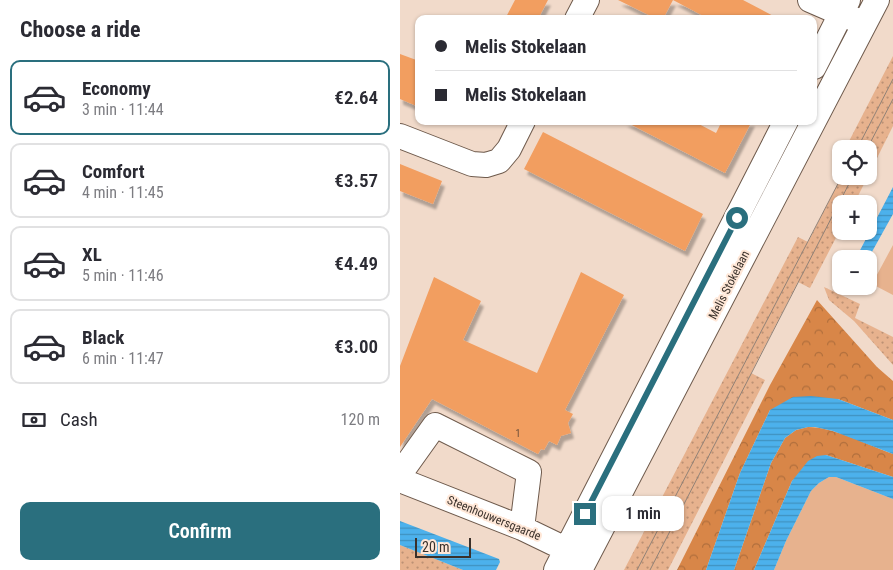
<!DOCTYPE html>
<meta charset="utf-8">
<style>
:root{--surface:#fff;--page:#f2f2f3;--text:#2b2b33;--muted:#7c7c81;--line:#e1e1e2;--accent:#2a6f7e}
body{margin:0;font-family:"Roboto Condensed",sans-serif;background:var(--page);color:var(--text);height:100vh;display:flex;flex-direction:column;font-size:19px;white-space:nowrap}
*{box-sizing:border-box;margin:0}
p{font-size:16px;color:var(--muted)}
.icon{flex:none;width:28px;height:28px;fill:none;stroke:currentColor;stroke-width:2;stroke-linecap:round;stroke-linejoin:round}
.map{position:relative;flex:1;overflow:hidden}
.details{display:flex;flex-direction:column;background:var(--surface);width:400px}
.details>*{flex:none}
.guide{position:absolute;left:15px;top:15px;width:402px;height:110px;border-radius:10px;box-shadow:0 1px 4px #0004;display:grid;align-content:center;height:110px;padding:0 20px;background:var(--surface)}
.fabs{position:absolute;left:432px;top:140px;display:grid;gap:10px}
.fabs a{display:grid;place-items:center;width:45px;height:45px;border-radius:10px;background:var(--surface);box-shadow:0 1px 4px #0004;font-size:25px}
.scale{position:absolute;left:15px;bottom:12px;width:56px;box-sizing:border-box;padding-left:5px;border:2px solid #3a312b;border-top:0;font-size:14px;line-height:18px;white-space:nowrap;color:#3a312b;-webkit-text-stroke:4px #ffe7d7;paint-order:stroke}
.end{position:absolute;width:22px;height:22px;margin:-11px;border:6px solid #2a6f7e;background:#fff;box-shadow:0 0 0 2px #fff}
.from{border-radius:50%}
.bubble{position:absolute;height:35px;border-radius:10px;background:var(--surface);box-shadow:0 1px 4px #0004;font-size:16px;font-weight:600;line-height:35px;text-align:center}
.guide b{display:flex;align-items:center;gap:18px;height:48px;font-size:19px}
.guide b+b{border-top:1px solid var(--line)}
.guide i{width:12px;height:12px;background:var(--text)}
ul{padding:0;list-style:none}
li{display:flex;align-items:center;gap:15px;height:75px;margin:0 10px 8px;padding:0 10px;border:2px solid var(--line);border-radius:10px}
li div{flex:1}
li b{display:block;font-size:19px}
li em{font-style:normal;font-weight:600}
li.current{border-color:var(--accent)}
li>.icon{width:45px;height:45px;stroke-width:1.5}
h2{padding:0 20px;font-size:22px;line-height:60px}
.pay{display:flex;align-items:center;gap:12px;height:55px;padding:0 20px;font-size:19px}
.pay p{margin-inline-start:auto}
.cta{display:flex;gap:10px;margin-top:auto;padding:10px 20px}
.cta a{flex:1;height:58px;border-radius:10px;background:var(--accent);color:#fff;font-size:20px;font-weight:600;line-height:58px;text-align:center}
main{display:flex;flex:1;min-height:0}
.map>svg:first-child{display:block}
.grass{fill:url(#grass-dots)}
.forest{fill:url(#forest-crowns)}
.garden{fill:#e7b28e}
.water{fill:url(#water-rules)}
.building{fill:#f29e61;filter:url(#shadow)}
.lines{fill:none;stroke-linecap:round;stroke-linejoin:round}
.minor-casing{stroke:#6e5a4c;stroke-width:26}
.minor{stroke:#fff;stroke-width:24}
.tram{stroke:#918277;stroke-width:1}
.route{stroke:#2a6f7e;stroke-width:6}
.labels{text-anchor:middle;stroke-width:4;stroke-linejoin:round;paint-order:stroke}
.number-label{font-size:10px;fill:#684c38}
.street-label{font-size:12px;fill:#3a312b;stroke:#ffe7d7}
</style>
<main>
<section class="details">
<h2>Choose a ride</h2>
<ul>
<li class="current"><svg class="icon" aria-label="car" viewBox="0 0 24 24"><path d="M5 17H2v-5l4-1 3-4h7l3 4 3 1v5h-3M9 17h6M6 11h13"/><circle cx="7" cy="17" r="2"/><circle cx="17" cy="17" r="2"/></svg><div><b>Economy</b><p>3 min · 11:44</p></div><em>€2.64</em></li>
<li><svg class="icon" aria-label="car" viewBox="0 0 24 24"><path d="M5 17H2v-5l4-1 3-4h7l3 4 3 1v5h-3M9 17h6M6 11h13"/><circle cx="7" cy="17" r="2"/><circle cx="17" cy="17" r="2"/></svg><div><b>Comfort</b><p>4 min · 11:45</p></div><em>€3.57</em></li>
<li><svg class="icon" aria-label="car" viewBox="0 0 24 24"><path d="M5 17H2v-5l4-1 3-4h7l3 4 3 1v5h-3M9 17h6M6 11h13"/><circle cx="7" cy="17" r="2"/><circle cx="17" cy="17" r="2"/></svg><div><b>XL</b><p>5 min · 11:46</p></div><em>€4.49</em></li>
<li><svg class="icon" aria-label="car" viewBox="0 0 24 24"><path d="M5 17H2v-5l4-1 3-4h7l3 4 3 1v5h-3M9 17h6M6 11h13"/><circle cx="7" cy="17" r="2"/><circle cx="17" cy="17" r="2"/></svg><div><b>Black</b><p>6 min · 11:47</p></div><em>€3.00</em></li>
</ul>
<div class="pay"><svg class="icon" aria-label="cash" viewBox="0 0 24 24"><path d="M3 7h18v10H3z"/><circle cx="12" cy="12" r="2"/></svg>Cash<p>120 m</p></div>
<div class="cta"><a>Confirm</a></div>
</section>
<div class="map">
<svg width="493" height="570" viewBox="0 0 493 570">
<defs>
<pattern id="grass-dots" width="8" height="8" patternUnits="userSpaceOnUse" patternTransform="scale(1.25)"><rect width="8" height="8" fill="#e7b28e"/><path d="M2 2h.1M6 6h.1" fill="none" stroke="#bc9174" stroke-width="1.8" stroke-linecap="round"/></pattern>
<pattern id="forest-crowns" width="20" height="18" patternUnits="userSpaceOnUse" patternTransform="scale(1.25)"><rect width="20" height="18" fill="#d88648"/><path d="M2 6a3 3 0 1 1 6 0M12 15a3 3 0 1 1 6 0" fill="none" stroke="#b06e3c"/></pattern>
<pattern id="water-rules" width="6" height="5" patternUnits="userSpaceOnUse" patternTransform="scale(1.25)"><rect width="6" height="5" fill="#4cb1ec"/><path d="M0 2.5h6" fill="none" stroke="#4091bf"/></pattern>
<filter id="shadow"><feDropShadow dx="3" dy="5.5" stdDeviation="1" flood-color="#0004"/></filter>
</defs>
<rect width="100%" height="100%" fill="#f1daca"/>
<path class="grass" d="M493 56V126L469 174V149H445Z
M442 176H468L454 204H441V228L410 288 398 282 351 373 365 380 268 570H224L398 237 408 242Z
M424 287 460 304 455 318 493 337V365L454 321 429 300Z
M0 545 63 570H0Z"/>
<path class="forest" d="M417 300 477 367 493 381V420L438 399 370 410 340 473 306 570H277L370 385Z
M408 427C434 427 468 445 493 454V477L426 455 392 481 354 570H334L371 463 385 438 396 430Z"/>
<path class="garden" d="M493 245V295L472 284Z
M429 477H436L493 499V570H374L386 541 411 491 419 483Z"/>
<path class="water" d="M493 187V214L468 259H457L456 258Z
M411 396 438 399 493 420V454L433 431 415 427H408L396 430 385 438 371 463 334 570H306L340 473 370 410 393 397Z
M426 455 493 477V499L436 477H429L419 483 411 491 386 541 374 570H354L392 481 408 461 417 456Z
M0 521 99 559 100 562 96 570H63L0 545Z"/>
<path class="building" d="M115 0H148L138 19H105Z
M218 0H343L379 19H309L273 0 263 19H257Z
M0 54 19 61V107L0 99Z
M224 121H293L316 133 322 121H352L325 173Z
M143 132 303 214 285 251 124 169Z
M0 164 42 181 33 204 0 191Z
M181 272 224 295 165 410 173 414 168 423 171 433 161 436 157 445 149 441 144 450 141 449 138 454 32 399 0 447V366L34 277 81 301 63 340 137 373Z"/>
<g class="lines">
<defs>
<path id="minor" d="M410 0 456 20
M177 19 187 0
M414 67 448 0
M0 136 72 164 86 165 99 161 109 149 123 121
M0 474 35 425 129 472 122 528
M0 480 122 528 180 556
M156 570 386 121
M180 570 477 0"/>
</defs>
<use href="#minor" class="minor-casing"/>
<use href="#minor" class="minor"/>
<path class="tram" d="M457 149 493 79
M467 149 493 99
M237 570 442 176
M250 570 453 176"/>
</g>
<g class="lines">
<path class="route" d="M185 514 337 218"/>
</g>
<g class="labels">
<g class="number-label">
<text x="118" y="437">1</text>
</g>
<g class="street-label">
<text transform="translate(329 285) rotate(-63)" y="4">Melis Stokelaan</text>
<text transform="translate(94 518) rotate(22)" y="4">Steenhouwersgaarde</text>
</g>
</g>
</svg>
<div class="fabs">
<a><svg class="icon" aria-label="locate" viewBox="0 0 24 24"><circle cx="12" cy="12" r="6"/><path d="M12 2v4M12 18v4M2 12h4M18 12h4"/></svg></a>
<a>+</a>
<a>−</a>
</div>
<div class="scale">20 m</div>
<i class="end from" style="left:337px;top:218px"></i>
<i class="end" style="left:185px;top:514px"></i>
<div class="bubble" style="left:202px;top:496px;width:82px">1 min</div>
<div class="guide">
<b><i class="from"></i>Melis Stokelaan</b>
<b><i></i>Melis Stokelaan</b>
</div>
</div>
</main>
